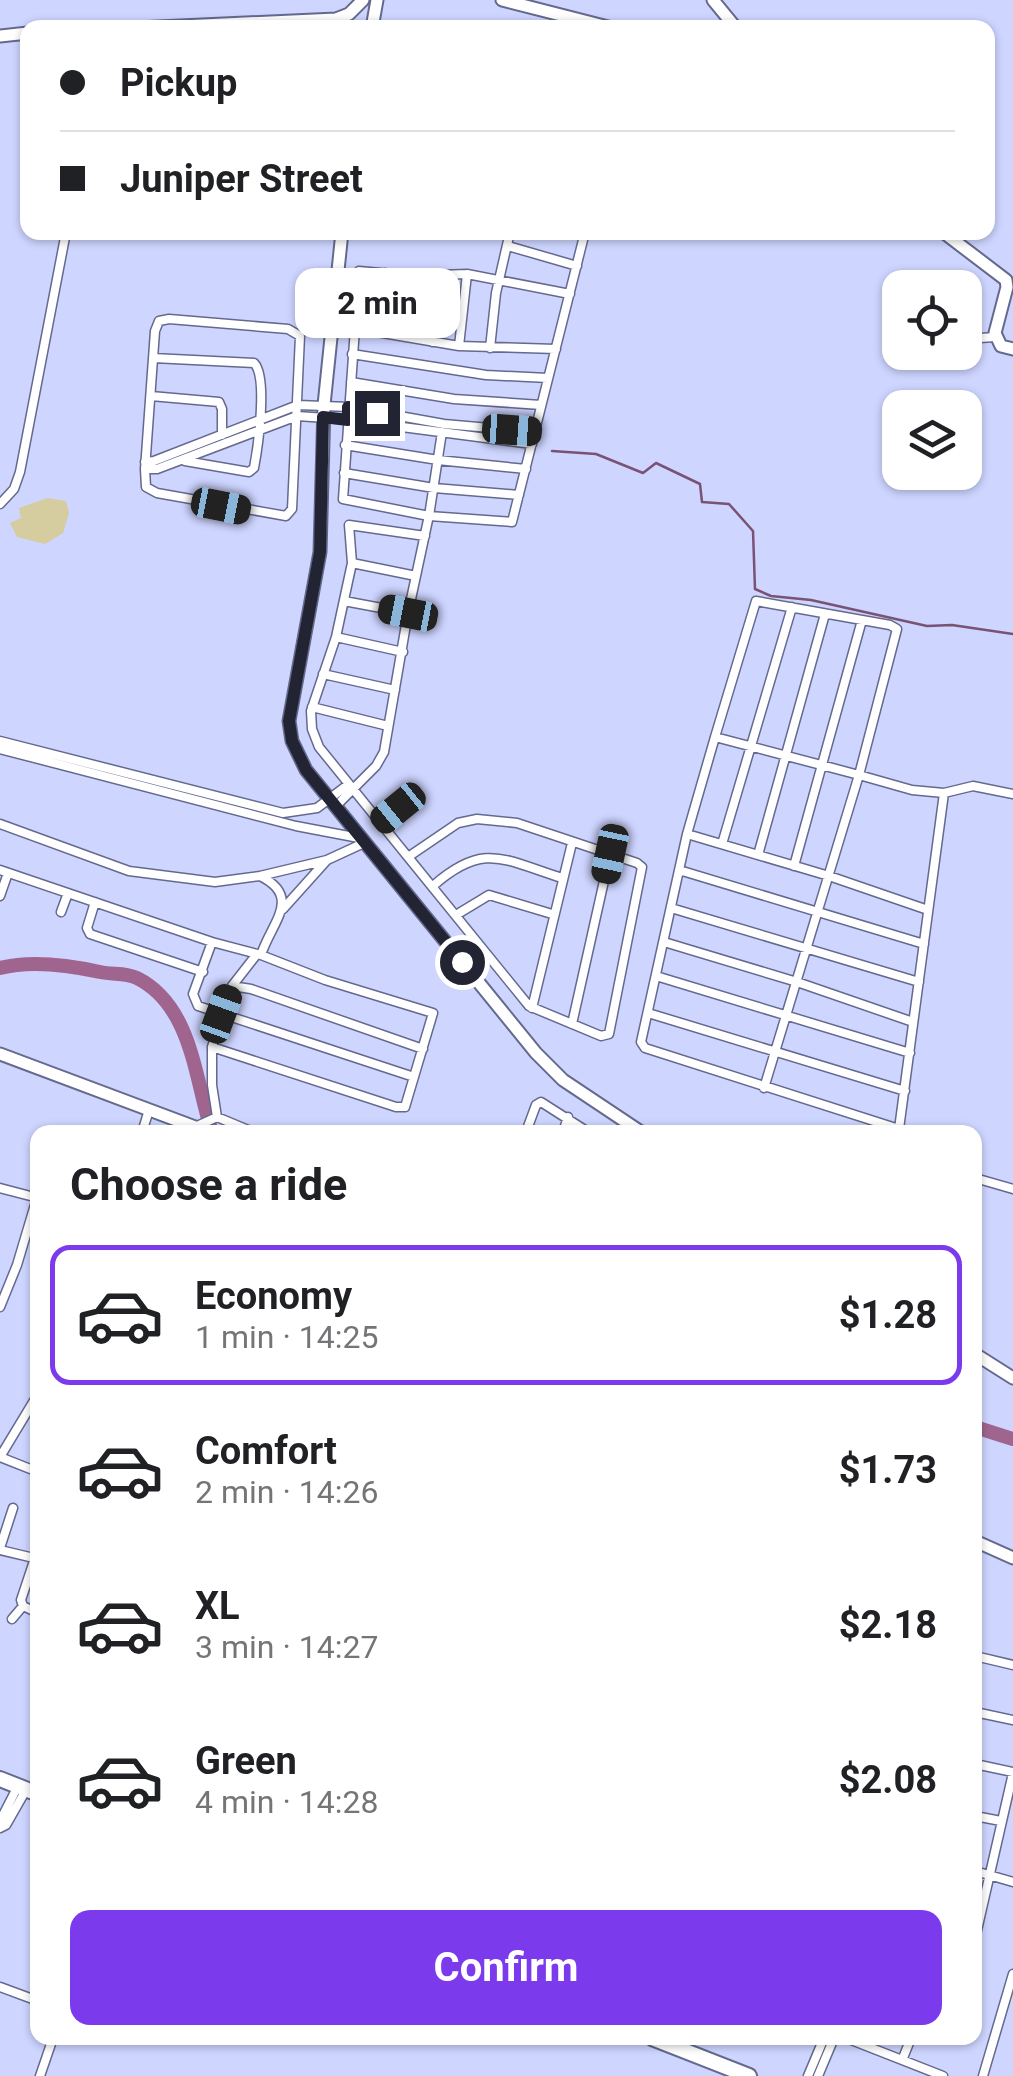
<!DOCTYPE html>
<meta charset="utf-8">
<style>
:root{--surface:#fff;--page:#f2f2f2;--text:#202124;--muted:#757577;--line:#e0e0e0;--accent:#7c3aed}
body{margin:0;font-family:Roboto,sans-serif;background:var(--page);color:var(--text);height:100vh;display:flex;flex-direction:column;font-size:38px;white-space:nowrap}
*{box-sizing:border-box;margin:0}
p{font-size:32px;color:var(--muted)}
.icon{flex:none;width:55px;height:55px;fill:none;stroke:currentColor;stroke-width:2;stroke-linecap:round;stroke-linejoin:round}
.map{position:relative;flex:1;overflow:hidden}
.drawer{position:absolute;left:30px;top:1125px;width:952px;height:920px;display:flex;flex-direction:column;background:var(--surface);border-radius:20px;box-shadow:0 2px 8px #0004}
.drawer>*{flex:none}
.guide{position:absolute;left:20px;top:20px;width:975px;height:220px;border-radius:20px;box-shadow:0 2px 8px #0004;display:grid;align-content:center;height:220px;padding:0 40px;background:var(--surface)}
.tools{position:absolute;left:882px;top:270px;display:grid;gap:20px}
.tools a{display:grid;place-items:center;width:100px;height:100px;border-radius:20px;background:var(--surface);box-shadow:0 2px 8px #0004;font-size:50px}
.end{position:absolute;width:45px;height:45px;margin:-22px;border:12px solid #222433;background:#fff;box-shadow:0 0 0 5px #fff}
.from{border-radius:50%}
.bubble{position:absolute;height:70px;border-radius:20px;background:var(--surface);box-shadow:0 2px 8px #0004;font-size:32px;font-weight:700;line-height:70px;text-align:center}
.car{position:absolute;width:30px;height:60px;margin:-30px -15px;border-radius:12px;box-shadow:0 0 8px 2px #0007;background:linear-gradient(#222 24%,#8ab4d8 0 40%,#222 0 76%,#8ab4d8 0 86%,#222 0)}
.guide b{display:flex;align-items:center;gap:35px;height:95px;font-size:38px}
.guide b+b{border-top:2px solid var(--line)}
.guide i{width:25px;height:25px;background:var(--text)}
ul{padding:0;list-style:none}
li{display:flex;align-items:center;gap:30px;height:140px;margin:0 20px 15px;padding:0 20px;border:5px solid transparent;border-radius:20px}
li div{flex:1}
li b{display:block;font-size:38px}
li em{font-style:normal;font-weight:700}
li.on{border-color:var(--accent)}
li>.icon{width:90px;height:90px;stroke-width:1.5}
h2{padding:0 40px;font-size:45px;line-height:120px}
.button{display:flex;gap:20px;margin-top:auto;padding:20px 40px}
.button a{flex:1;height:115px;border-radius:20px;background:var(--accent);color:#fff;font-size:40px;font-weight:700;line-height:115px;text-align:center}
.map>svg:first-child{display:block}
.green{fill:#d5cc9f}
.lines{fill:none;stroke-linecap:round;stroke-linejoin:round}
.stream{stroke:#7a5273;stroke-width:2.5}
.river{stroke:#9f658f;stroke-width:14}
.street-casing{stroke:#64698e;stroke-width:11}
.secondary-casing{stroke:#64698e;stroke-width:15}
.highway-casing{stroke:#64698e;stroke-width:18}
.street{stroke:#fff;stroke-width:8}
.secondary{stroke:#fff;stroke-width:11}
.highway{stroke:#fff;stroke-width:14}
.route{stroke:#222433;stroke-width:12}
</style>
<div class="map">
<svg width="1013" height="2076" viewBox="0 0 1013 2076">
<rect width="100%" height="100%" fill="#ced5ff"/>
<path class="green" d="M48 498 66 501 69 513 63 533 45 544 17 537 10 523 21 518 19 508Z"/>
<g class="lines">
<path class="stream" d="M354 413 406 424
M471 432 518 434
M552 451 596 454 643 473 656 463 700 484 702 502 729 504 753 531 755 589 771 596 811 600 927 626 952 625 1013 634"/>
<path class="river" d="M0 968C31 960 68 965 100 972 113 975 125 972 137 978 193 1006 195 1082 212 1132
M975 1427 1013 1439"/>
<defs>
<path id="street" d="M508 246 577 266
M570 294 467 274 412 276 359 271 343 499 429 516 512 522 585 232
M169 319 288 329 300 336 292 509 286 516 157 493 146 487 145 469 155 331 159 321Z
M353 328 459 346 556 349
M378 332 385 273
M965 332 980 338 995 337
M405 337 412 276
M432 342 438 275
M459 346 467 274
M490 348 496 293 510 232
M352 354 486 375 548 378
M153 358 254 363C268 377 258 447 254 468L249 472 185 461
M351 382 454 399 541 405
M151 396 219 402 222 409V435
M345 445 438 460 526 469
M145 462 154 461 298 405 349 407 444 424 535 432
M145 469H157L297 416 341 419 532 444
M344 473 434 488 519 495
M0 504 14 489 20 472 66 232
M429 516 442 432
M352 563 416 576
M344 601 408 613
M336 637 403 652
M323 674 395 690
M312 707 388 726
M715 737 756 601 890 625 897 629 859 775 912 790 944 793
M0 741 283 813 317 808 349 784
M0 749 296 826 359 838
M337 805 376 766 384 752 408 613 428 520
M477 819 517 823 637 863 642 867 609 1034 601 1036 529 1006 408 857 458 823Z
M381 822 415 795
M0 824 129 871 215 882 260 876
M687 834 715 737 859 775 764 1088
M722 844 792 607
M758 855 825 614
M408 857 319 747 312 729 311 711 336 637 352 563 349 525 425 536
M794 866 862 620
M0 870 212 942 261 955 325 980 433 1013 405 1107H396L212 1047 232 986 257 954
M679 870 924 944
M433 886C484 841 504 860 562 878
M0 896 8 873
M95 902 87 928 90 934 203 972
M671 908 919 982
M283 909 327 860 366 842
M928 910 829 876 687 834 641 1042 645 1048 899 1129 944 793 973 786 1013 794
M61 912 68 893
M456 915 489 895 552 914
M212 942 193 994 198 1006 414 1077
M664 942 797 982 913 1022
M261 955C271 923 303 897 260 876L327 860
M656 976 910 1053
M232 986 251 989 423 1049
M532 1008 572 843
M648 1013 905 1091
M572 1024 610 854
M212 1047V1085L217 1117
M144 1126 149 1110
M195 1127 217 1117 253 1132
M526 1132 536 1105 541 1102 588 1132
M563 1132 568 1117
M975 1178 1013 1189
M0 1188 38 1198
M0 1307 17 1265 37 1198
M0 1457 38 1394
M0 1457 38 1472
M0 1548 13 1508
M0 1550 38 1559
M35 1558 21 1600 23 1606 38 1613
M12 1619 23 1606
M975 1656 1013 1665
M975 1712 1013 1720
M975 1764 1013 1772
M975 1816 1001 1821
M0 1821 18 1786
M0 1828 6 1825 26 1790
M975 1871 1013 1882
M975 1939 1013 1773
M0 1987 38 2001
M846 2038 943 2076
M903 2058 911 2038
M40 2076 53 2038
M808 2076 824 2038
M818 2076 834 2038
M983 2076 1013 1974"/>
<path id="secondary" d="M502 0 612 28
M713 0 736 28
M137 28 336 19 349 14 363 0
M372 28 377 0
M0 36 28 33
M342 232 324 405 320 552 289 721 292 741 306 770 536 1053 563 1080 641 1132
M943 232 1006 280 1007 287 995 333 1001 346 1013 349
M0 1054 195 1127 199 1132
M975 1354 1013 1378
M975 1541 1013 1558"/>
<path id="highway" d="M0 1779 38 1794
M652 2038 749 2076"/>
</defs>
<use href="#street" class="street-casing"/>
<use href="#secondary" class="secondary-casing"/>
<use href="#highway" class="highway-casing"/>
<use href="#street" class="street"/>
<use href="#secondary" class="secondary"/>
<use href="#highway" class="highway"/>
</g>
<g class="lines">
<path class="route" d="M377 413 348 407V420L323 417 320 552 289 721 292 741 306 770 462 962"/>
</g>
</svg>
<div class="tools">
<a><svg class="icon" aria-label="locate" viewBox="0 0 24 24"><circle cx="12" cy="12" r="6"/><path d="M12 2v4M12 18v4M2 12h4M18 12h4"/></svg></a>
<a><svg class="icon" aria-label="layers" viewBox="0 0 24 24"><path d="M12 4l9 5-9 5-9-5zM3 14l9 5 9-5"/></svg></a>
</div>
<i class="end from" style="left:462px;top:962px"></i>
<i class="end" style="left:377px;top:413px"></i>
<div class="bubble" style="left:295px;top:268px;width:165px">2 min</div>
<i class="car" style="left:512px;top:430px;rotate:94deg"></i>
<i class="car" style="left:221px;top:506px;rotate:101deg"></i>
<i class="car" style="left:408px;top:613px;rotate:281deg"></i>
<i class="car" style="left:398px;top:808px;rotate:231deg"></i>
<i class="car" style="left:610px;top:854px;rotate:192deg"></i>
<i class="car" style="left:221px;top:1014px;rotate:20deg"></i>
<div class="guide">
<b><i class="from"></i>Pickup</b>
<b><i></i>Juniper Street</b>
</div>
<section class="drawer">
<h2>Choose a ride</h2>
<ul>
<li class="on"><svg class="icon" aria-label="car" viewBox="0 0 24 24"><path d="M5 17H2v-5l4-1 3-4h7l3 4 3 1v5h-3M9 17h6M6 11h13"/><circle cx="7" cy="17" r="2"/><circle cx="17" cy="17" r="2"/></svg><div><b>Economy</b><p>1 min · 14:25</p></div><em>$1.28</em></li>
<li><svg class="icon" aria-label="car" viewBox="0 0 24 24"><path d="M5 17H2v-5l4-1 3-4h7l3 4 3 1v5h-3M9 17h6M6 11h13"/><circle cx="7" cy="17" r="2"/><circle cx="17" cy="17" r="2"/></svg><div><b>Comfort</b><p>2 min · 14:26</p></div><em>$1.73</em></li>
<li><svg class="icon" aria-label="car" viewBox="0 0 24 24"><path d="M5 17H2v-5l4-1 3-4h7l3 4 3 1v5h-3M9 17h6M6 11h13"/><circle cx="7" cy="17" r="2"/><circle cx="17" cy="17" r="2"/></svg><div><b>XL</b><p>3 min · 14:27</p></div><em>$2.18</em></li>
<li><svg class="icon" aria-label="car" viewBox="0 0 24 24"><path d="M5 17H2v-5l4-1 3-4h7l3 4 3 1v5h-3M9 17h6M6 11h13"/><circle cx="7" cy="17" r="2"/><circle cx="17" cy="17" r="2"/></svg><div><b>Green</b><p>4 min · 14:28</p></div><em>$2.08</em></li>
</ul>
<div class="button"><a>Confirm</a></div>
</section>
</div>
